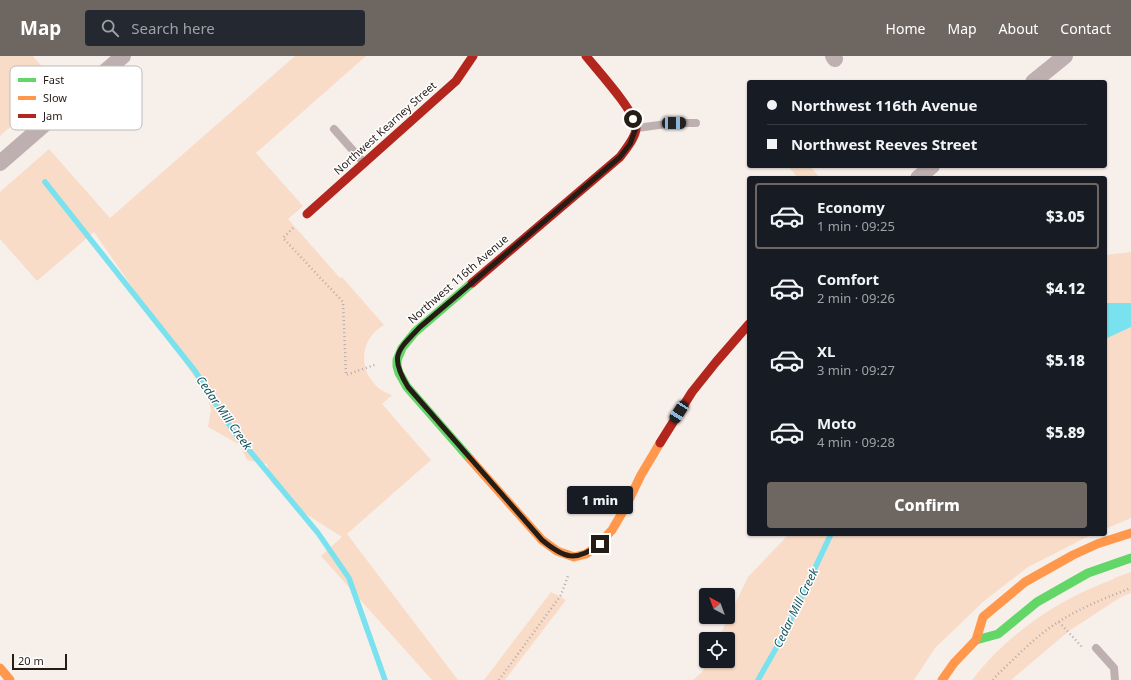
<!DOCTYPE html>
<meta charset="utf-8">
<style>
:root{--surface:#171b24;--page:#242831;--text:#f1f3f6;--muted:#9ea1a6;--line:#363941;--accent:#6e6660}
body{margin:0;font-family:"Noto Sans",sans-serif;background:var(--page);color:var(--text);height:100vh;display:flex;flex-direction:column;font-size:15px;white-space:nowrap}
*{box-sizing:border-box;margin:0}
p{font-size:13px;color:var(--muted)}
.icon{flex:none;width:22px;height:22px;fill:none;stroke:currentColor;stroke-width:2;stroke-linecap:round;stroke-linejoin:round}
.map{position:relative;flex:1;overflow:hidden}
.drawer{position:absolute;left:747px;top:120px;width:360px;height:360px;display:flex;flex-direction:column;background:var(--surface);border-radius:4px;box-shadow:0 1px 3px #0004}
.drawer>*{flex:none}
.top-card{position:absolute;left:747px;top:24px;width:360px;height:88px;border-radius:4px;box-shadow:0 1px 3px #0004;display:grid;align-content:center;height:88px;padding:0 20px;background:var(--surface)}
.needle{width:26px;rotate:319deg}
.fabs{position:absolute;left:699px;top:532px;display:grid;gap:8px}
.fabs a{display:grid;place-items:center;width:36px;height:36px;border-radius:4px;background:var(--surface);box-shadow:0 1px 3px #0004;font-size:20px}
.scale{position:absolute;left:12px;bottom:10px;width:55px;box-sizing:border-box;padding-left:4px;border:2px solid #251c16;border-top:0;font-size:11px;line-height:14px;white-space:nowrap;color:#251c16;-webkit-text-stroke:3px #fff;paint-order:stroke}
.end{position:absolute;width:18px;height:18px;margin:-9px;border:5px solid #251c16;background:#fff;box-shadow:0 0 0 2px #fff}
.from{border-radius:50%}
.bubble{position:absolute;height:28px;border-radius:4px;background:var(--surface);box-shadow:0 1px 3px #0004;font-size:13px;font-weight:800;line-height:28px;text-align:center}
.car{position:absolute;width:12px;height:24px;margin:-12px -6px;border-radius:5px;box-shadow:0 0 3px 1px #0007;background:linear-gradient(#222 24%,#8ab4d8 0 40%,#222 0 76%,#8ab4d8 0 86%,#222 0)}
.top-card b{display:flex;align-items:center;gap:14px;height:38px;font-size:15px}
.top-card b+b{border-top:1px solid var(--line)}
.top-card i{width:10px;height:10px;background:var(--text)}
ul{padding:7px 0 0;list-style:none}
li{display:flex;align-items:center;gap:12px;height:66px;margin:0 8px 6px;padding:0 12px;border:2px solid transparent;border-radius:4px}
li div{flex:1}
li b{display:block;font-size:15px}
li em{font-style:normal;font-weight:800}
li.current{border-color:var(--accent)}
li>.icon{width:36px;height:36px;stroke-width:1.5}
.action{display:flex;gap:8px;margin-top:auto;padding:8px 20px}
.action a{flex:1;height:46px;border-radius:4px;background:var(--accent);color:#fff;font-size:16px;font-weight:800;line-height:46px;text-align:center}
header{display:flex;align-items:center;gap:24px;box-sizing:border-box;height:56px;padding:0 20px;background:var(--accent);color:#fff}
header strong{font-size:19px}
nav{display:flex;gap:22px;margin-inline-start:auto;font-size:14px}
.search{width:280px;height:36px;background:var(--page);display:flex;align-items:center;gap:10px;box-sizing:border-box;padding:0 14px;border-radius:4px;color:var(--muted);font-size:15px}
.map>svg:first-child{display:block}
.green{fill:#f9dcc7}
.water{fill:#7ae1ee}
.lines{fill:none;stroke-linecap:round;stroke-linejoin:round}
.stream{stroke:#7ae1ee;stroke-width:5.5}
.path{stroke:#b6aba9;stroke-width:2.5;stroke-dasharray:1 3;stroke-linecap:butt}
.lane{stroke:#beb0b0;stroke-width:8}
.street{stroke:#beb0b0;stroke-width:16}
.fast{stroke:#63d668;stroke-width:9}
.slow{stroke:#ff974d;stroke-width:9}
.jam{stroke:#b3261e;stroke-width:9}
.route{stroke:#251c16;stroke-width:5}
.labels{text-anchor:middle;stroke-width:3;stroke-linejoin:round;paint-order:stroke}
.street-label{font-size:11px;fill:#251c16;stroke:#fff}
.water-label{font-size:12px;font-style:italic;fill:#18565e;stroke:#fff}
.key{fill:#fff;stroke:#bebbb9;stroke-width:1}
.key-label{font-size:11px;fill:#251c16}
</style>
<header>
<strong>Map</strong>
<div class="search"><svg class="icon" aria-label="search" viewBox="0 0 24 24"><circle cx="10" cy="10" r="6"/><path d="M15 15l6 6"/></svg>Search here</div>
<nav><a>Home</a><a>Map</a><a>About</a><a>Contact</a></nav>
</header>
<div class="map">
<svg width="1131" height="624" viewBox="0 0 1131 624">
<rect width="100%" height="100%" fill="#f7efea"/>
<path class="green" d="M0 0H33L58 29 0 80Z
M295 0H366L256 97 303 150 288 163 340 222 342 221 384 269C354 286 359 328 392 339L382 348 431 404 347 478 458 624H432L321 500 342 481 298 453 272 427 267 408 247 404 240 389 208 371 211 354 207 339 94 176 37 225 0 183V136L49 93 110 162Z
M788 110H810L820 122H798Z
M1131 196V462L1105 473V199Z
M789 478H1093L1028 511 984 545 935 592 914 624H693L702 616 708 605H728V583H718L748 521Z
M1131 516V537L1121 541 1069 575 1011 624H972C1007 578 1060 542 1114 523V522Z
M551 536 566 544 505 624H484Z"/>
<path class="water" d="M1105 247H1131V271L1105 283Z"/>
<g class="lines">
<path class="stream" d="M45 126 195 315 234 376 318 477 349 522 385 624
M758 624 783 580 831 478"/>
<path class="path" d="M293 172 283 182 343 246 346 319 377 308
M1059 566 1083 592
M499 624 561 539 568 520
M993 624 998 618C1013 604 1027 589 1044 576 1070 556 1100 544 1131 532"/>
<path class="lane" d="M637 72 674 67H696
M334 73 364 107
M1096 592 1114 612 1115 624"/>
<path class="street" d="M833 0 835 3
M1033 26 1065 0
M0 107 123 0
M918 122 932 110"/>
<path class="fast" d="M470 403 407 331 399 317 397 310V304L402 292 415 276 472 227
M976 584 998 578 1037 546 1088 517 1131 502"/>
<path class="slow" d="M470 403 542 484 557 495 574 501 586 498 596 491 612 474 625 452 641 419 660 387
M0 612 10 624
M942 624 954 607 976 584 983 561 1025 526 1073 499 1097 488 1131 477"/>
<path class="jam" d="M307 158 456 25 473 0
M472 227 620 101C625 94 637 80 636 71 634 54 598 15 586 0
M660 387 692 336 716 306 749 268"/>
</g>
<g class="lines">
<path class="route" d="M600 488C576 506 565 503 542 484L408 331C389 300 397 295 420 271L620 101 630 88 636 72 633 63"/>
</g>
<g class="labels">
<g class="street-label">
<text transform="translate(385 72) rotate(-42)" y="4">Northwest Kearney Street</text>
<text transform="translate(458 223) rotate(-41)" y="4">Northwest 116th Avenue</text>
</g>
<g class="water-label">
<text transform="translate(224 357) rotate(55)" y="4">Cedar Mill Creek</text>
<text transform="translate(796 552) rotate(-64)" y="4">Cedar Mill Creek</text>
</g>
</g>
<rect x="10" y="10" width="132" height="64" rx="6" class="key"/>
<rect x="18" y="22" width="18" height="4" fill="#63d668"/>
<rect x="18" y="40" width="18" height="4" fill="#ff974d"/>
<rect x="18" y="58" width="18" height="4" fill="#b3261e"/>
<g class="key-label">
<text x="43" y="28">Fast</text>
<text x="43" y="46">Slow</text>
<text x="43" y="64">Jam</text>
</g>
</svg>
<div class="fabs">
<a><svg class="needle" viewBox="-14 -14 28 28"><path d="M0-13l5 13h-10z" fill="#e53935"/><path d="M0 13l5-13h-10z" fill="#9ea1a6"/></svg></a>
<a><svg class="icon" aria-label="locate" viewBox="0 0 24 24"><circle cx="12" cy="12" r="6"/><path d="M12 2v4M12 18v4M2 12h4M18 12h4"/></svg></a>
</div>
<div class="scale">20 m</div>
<i class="end from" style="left:633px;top:63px"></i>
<i class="end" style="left:600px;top:488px"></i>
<div class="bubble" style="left:567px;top:430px;width:66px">1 min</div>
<i class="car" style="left:674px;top:67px;rotate:89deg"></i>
<i class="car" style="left:679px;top:356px;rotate:213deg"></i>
<div class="top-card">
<b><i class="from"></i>Northwest 116th Avenue</b>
<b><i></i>Northwest Reeves Street</b>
</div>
<section class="drawer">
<ul>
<li class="current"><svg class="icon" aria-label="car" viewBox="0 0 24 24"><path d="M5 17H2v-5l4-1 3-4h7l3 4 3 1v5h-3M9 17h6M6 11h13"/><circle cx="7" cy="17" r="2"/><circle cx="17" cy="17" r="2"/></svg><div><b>Economy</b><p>1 min · 09:25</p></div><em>$3.05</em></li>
<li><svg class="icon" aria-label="car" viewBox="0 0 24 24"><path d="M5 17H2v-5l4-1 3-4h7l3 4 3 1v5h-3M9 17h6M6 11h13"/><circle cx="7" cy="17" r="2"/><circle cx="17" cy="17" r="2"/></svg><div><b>Comfort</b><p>2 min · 09:26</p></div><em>$4.12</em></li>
<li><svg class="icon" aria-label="car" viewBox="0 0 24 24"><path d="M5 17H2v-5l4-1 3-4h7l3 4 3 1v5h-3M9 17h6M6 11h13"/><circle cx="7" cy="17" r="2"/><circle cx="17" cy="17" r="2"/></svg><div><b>XL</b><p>3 min · 09:27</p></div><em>$5.18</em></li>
<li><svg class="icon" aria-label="car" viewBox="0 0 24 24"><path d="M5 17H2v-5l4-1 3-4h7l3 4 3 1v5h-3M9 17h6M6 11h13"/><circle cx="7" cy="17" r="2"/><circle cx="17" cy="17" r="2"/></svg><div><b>Moto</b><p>4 min · 09:28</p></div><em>$5.89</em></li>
</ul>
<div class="action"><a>Confirm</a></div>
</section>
</div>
